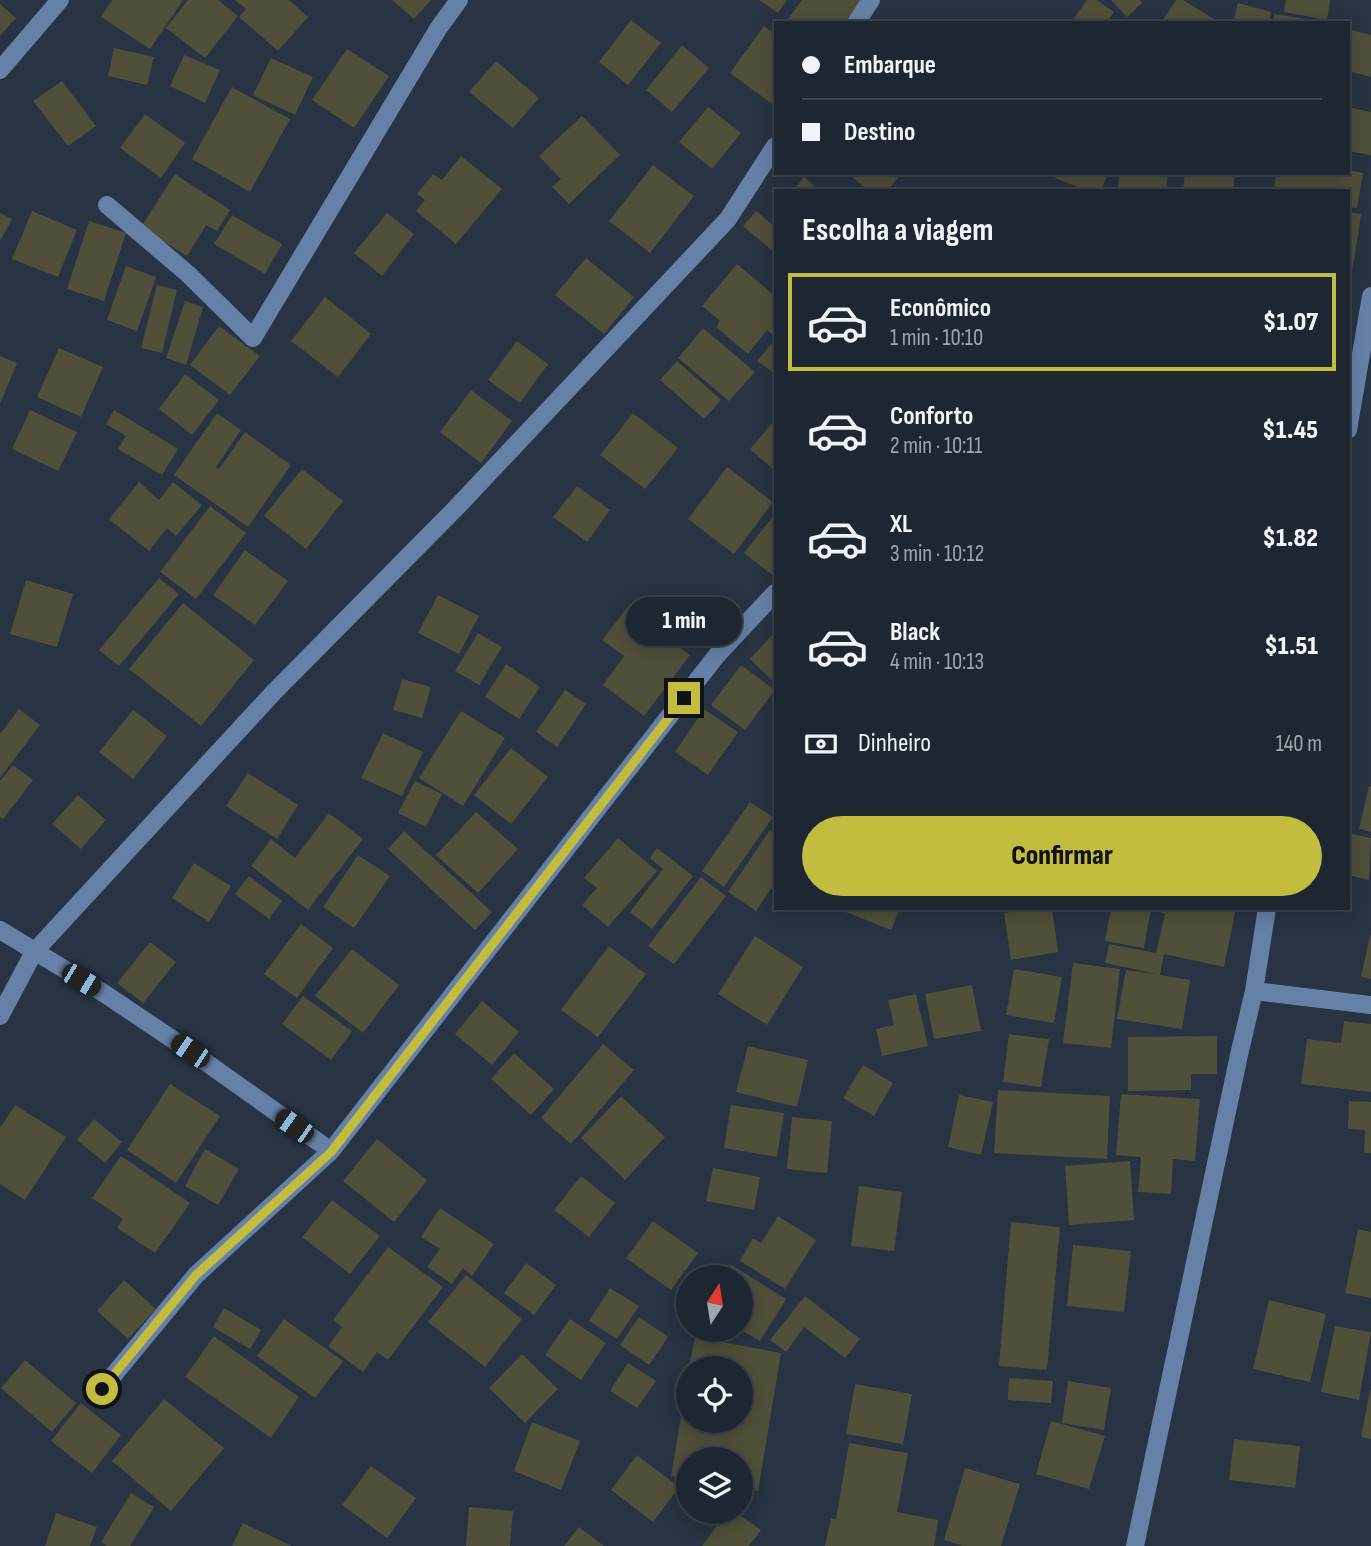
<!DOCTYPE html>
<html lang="pt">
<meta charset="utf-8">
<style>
:root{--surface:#1e2632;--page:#2b323e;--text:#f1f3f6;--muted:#a1a5ac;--line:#3c434d;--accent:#c2bd3f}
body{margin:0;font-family:"Sofia Sans Condensed",sans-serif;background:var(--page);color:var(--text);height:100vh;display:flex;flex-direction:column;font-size:26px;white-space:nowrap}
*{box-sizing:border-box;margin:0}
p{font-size:23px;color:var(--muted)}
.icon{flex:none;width:38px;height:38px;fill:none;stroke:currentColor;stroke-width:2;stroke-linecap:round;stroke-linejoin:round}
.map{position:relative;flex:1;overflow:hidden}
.sheet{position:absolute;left:774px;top:189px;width:576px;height:721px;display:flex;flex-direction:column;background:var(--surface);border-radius:0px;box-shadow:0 4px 18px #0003,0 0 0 2px var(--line)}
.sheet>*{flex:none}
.guide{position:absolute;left:774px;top:21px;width:576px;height:154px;border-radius:0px;box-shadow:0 4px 18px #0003,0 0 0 2px var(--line);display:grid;align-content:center;height:154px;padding:0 28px;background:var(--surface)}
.needle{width:46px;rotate:12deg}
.buttons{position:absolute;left:676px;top:1265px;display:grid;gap:14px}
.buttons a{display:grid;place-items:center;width:77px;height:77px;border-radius:50%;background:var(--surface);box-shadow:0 4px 18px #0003,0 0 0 2px var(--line);font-size:35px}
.end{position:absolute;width:32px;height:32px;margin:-16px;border:9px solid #c2bd3f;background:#111;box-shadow:0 0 0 4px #111}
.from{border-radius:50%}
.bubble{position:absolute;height:49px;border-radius:24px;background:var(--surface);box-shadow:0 4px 18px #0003,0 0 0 2px var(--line);font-size:23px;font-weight:800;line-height:49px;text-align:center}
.car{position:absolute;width:21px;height:42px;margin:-21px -10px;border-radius:9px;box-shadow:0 0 5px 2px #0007;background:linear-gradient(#222 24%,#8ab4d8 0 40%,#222 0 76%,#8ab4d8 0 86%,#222 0)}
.guide b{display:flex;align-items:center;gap:24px;height:66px;font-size:26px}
.guide b+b{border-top:2px solid var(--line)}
.guide i{width:18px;height:18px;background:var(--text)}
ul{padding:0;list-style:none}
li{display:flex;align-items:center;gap:21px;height:98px;margin:0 14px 10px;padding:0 14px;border:4px solid transparent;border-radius:0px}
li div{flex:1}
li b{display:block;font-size:26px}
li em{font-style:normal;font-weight:800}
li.selected{border-color:var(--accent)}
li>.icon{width:63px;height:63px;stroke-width:1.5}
h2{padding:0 28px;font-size:32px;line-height:84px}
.pay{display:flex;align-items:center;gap:18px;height:77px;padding:0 28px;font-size:26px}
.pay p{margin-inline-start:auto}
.button{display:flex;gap:14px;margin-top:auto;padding:14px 28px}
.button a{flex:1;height:80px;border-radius:42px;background:var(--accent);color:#111;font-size:28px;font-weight:800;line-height:80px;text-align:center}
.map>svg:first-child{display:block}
.building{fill:#4f4f3a}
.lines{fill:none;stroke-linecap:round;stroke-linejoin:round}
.minor{stroke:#6681a8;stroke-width:18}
.route{stroke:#c2bd3f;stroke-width:9}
</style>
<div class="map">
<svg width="1371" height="1546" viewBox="0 0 1371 1546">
<rect width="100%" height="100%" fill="#283343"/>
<path class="building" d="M112 0H183L150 49 101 17Z
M188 0H218L238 16 205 58 166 28Z
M235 0H289L308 17 278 51 239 17 246 9Z
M392 0H431L414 19Z
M759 0H787L778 13Z
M802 0H862L845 23H785Z
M1087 0H1097L1114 12 1106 23 1072 21Z
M1111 0H1140L1142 3 1127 17Z
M1176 0H1183L1221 23H1161Z
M1286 0H1330L1327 20 1284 12Z
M1238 3 1271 12 1269 23H1233Z
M0 4 16 18 0 36Z
M1274 14 1306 19 1305 23H1273Z
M631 20 661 43 628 85 599 62Z
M764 26 775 34V106L730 73Z
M1348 29 1371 35V77L1348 71Z
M682 45 709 68 672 112 646 90Z
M114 48 154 57 147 85 108 76Z
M347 49 389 76 354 128 312 100Z
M184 55 220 70 205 103 170 86Z
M271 58 313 77 295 115 253 95Z
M496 61 539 98 513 128 469 92Z
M62 81 96 126 68 146 33 101Z
M232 87 290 119 250 192 192 159Z
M708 107 741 133 712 169 679 142Z
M1348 107 1371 112V155L1348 151Z
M145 114 185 143 161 178 120 148Z
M582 116 620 155 569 204 552 187 561 179 539 156Z
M461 156 502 189 456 244 416 211 425 200 417 194 433 174 442 180Z
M653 165 694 196 650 253 609 221Z
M1348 170 1363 173 1357 208 1348 207V191H1274L1276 173H1348Z
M848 173H902L887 191H868Z
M1057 173H1108L1101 191H1088L1055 178Z
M1120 173H1168L1166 191H1117Z
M1185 173H1235L1233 191H1183Z
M175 174 230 210 217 231 206 225 187 256 141 227Z
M804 177 820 191H793Z
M32 211 77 230 58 277 12 259Z
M756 211 775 227V253L743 226Z
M1348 212 1361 214 1353 268 1348 267Z
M0 213 12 219 0 241Z
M387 213 414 234 382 276 354 253Z
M232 215 282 244 265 274 214 244Z
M89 221 126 233 104 301 67 289Z
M586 258 634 297 604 334 555 295Z
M737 264 775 296V332L773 335 767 330 748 354 716 327 720 321 702 306Z
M126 266 156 277 137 331 107 320Z
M157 285 177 290 162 353 141 348Z
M325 297 371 334 338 377 291 341Z
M185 301 203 307 186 365 166 358Z
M219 326 260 356 230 395 190 365Z
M703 328 755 372 729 401 678 358Z
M517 341 548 364 520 403 488 380Z
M771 344 775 347V374L757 361Z
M59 348 103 367 81 417 37 397Z
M0 356 17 363 0 404Z
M677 361 721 400 704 419 660 380Z
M185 374 219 400 192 435 159 409Z
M471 390 512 421 481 463 440 432Z
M30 410 77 432 58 471 12 449Z
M114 410 178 449 162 475 118 449 126 436 106 424Z
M217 413 241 430 216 467 219 469 245 432 291 465 248 527 174 475Z
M633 413 678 448 645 489 600 455Z
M775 420V471L750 449Z
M727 467 773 502 734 554 688 519Z
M302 469 343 501 306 549 264 516Z
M139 482 159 500 173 482 202 505 176 536 167 528 149 551 109 519Z
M577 486 610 510 587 542 553 517Z
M210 506 246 533 196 599 160 572Z
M775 514V577L744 553Z
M245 550 288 581 255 625 213 595Z
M159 578 179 594 119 666 99 650Z
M26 580 73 594 57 647 10 634Z
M438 595 479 616 459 654 418 633Z
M183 603 254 660 201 726 129 669Z
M627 608 690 655 644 716 603 685 624 656 602 640Z
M775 632V683L750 659Z
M478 633 502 647 479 685 455 671Z
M506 664 540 687 519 719 485 697Z
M741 665 775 690 745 730 711 705Z
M402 679 431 687 422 718 393 710Z
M565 690 586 704 557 747 536 732Z
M19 709 40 725 0 778V734Z
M704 709 738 732 708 775 675 752Z
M133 710 167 736 133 779 99 752Z
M461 711 505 738 463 806 419 778Z
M383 733 423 752 402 796 361 778Z
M511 748 548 777 511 824 474 795Z
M13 765 33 780 3 819 0 817V781Z
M248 773 298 805 277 839 226 806Z
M415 781 442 794 426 827 398 813Z
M1369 786 1371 787V832L1359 829Z
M78 795 106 820 81 849 52 824Z
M750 802 773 817 724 887 702 871Z
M476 812 518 849 478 893 436 855Z
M329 813 363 839 308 910 251 866 271 839 295 858Z
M770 830 775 834V883L756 911 728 892Z
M404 831 492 912 475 930 388 849Z
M1348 833 1371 838 1369 880 1348 875Z
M618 838 657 871 608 927 582 905 597 888 584 878Z
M657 848 693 876 652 929 630 912 663 869 650 858Z
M358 855 390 876 354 928 323 907Z
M194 863 231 886 209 922 172 898Z
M249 876 282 901 269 919 235 894Z
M701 877 726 896 674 964 648 946Z
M847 908H900L891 930 846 912Z
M1035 908H1052L1058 952 1011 960 1004 913Z
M1111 908H1151L1144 948 1105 941Z
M1162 908H1236L1224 967 1164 954 1160 975 1190 980 1182 1029 1117 1019 1126 970 1157 974 1105 963 1109 944 1156 953 1165 914 1161 913Z
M301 924 333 948 297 998 264 974Z
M1370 935 1371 936V979L1361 977Z
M755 936 803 967 767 1025 718 994Z
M150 942 176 962 143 1003 117 983Z
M609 946 646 974 598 1037 561 1010Z
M352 949 399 985 363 1033 315 996Z
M1073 963 1120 969 1111 1048 1063 1043Z
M1014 969 1062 977 1054 1023 1006 1015Z
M972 985 981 1031 934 1039 925 994Z
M916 994 928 1046 882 1056 876 1029 894 1025 888 1000Z
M303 996 352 1031 331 1060 282 1024Z
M482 1001 519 1032 492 1065 455 1034Z
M1344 1021 1371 1024V1092L1301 1084 1307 1039 1341 1043Z
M1009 1034 1049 1039 1041 1087 1003 1082Z
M1217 1036V1074H1191V1090L1128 1091V1037Z
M603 1044 634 1070 571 1144 541 1118Z
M748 1046 808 1060 797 1107 736 1092Z
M514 1053 554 1089 531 1115 491 1079Z
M863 1065 893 1083 874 1116 843 1098Z
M170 1084 220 1116 176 1183 127 1150Z
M998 1090 1110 1096 1107 1159 994 1153Z
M1121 1094 1200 1099 1195 1161 1173 1159 1171 1194 1138 1192 1141 1157 1116 1155Z
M959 1095 993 1102 981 1155 948 1147Z
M621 1096 665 1137 625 1180 581 1138Z
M1349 1101 1371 1102V1153H1364L1365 1130 1348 1129Z
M15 1105 66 1137 25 1200 0 1184V1128Z
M731 1105 784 1113 777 1157 724 1148Z
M792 1117 832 1121 827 1173 787 1169Z
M94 1119 122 1142 105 1163 77 1140Z
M377 1139 427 1180 394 1222 343 1181Z
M205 1149 239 1169 218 1205 185 1186Z
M121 1156 190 1203 155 1253 117 1228 123 1219 92 1198Z
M1130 1161 1134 1220 1069 1225 1065 1166Z
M713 1168 760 1177 754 1210 706 1201Z
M581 1176 615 1203 589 1237 554 1210Z
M859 1186 902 1192 894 1251 851 1246Z
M332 1200 380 1236 350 1274 302 1237Z
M440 1208 494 1244 472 1276 463 1268 452 1284 427 1267 440 1249 421 1237Z
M778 1216 816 1240 785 1289 740 1261 753 1238 761 1243Z
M653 1221 698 1253 671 1290 626 1258Z
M1011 1222 1060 1227 1047 1370 999 1366Z
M1358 1229 1371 1232V1298L1345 1293Z
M1073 1245 1131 1251 1124 1312 1067 1306Z
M388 1247 443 1287 388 1360 377 1352 363 1372 328 1346 342 1327 333 1320Z
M526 1263 556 1285 534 1315 504 1293Z
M730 1264 786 1299 760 1341 740 1329V1278H722Z
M466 1275 522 1319 485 1367 428 1322Z
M124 1280 156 1309 128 1339 97 1311Z
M610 1288 639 1306 617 1339 589 1321Z
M805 1296 860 1339 845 1358 804 1327 786 1352 770 1340Z
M1269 1300 1326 1314 1310 1382 1253 1369Z
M224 1308 261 1330 250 1349 213 1327Z
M639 1317 668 1337 649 1365 620 1345Z
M284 1319 343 1361 315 1398 257 1356Z
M570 1319 606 1343 581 1380 545 1355Z
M1335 1326 1371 1332 1359 1400 1321 1392Z
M214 1336 299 1397 271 1438 185 1377Z
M695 1337 781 1353 758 1491 740 1488V1460H688V1479L671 1476 686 1386 688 1421H740V1368H689Z
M522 1354 558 1389 525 1423 489 1388Z
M25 1360 76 1403 52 1432 1 1388Z
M628 1363 656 1381 637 1408 610 1391Z
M1009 1378 1053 1381 1051 1403 1008 1400Z
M1068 1381 1111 1388 1104 1430 1062 1423Z
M855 1384 912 1394 903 1444 846 1434Z
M1370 1390H1371V1439L1361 1437Z
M164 1399 224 1448 171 1511 112 1461Z
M81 1403 121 1435 92 1473 51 1441Z
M1051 1421 1105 1436 1089 1489 1036 1474Z
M532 1422 580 1441 561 1490 514 1471Z
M1234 1439 1300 1446 1295 1488 1229 1480Z
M849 1443 908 1453 897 1512 938 1520 934 1546H825L831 1518 836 1519Z
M637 1455 679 1487 653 1522 611 1490Z
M371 1466 416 1498 387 1538 342 1505Z
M965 1468 1020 1484 1001 1546H964L944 1540Z
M131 1493 154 1507 130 1546H107L101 1542Z
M469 1507 513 1511 510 1546H466Z
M727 1512H735L761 1530 749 1546H702Z
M56 1513 97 1527 90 1546H45Z
M243 1523 292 1546H232Z
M579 1527 604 1546H564Z"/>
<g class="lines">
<path class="minor" d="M856 23 871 0
M0 70 60 0
M107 205 188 274 253 338 438 29 459 0
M1348 430 1371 296
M0 930 105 994 190 1051 331 1151
M1254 991 1371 1005
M0 1016 34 952 274 692 458 506 728 219 775 146
M102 1389 196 1275 331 1151 717 655 775 593
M1135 1546 1239 1055 1254 991 1267 908"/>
</g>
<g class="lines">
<path class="route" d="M102 1389 196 1275 331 1152 684 698"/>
</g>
</svg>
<div class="buttons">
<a><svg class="needle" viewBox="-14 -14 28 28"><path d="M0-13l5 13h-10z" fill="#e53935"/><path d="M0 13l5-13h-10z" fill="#a1a5ac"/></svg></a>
<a><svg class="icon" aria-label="locate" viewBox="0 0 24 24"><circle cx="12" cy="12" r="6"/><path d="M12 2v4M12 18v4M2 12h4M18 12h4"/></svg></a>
<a><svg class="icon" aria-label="layers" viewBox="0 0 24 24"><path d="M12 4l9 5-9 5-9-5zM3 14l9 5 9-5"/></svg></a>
</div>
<i class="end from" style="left:102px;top:1389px"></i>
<i class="end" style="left:684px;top:698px"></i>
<div class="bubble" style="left:626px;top:597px;width:116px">1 min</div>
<i class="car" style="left:81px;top:980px;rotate:121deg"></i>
<i class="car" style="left:190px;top:1051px;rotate:304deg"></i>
<i class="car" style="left:294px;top:1126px;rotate:305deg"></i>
<div class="guide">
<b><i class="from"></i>Embarque</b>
<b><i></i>Destino</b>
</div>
<section class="sheet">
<h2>Escolha a viagem</h2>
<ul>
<li class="selected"><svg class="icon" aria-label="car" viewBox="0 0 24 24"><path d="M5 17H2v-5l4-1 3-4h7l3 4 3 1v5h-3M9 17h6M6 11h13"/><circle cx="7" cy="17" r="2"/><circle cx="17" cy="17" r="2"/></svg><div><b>Econômico</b><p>1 min · 10:10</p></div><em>$1.07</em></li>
<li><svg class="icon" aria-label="car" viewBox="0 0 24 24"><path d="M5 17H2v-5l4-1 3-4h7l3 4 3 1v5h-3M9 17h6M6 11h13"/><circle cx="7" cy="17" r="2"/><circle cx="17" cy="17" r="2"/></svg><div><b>Conforto</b><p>2 min · 10:11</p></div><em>$1.45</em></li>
<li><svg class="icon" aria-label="car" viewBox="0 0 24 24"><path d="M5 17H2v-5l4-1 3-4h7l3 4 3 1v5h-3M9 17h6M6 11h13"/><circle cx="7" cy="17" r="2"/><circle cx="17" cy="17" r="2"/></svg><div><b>XL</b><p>3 min · 10:12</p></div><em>$1.82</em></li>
<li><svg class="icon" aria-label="car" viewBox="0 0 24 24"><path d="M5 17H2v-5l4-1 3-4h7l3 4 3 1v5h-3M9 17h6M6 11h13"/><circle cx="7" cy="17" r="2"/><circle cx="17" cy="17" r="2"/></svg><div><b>Black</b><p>4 min · 10:13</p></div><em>$1.51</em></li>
</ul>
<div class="pay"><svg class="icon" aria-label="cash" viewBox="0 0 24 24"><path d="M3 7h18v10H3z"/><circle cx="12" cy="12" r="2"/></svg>Dinheiro<p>140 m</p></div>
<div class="button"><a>Confirmar</a></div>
</section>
</div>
